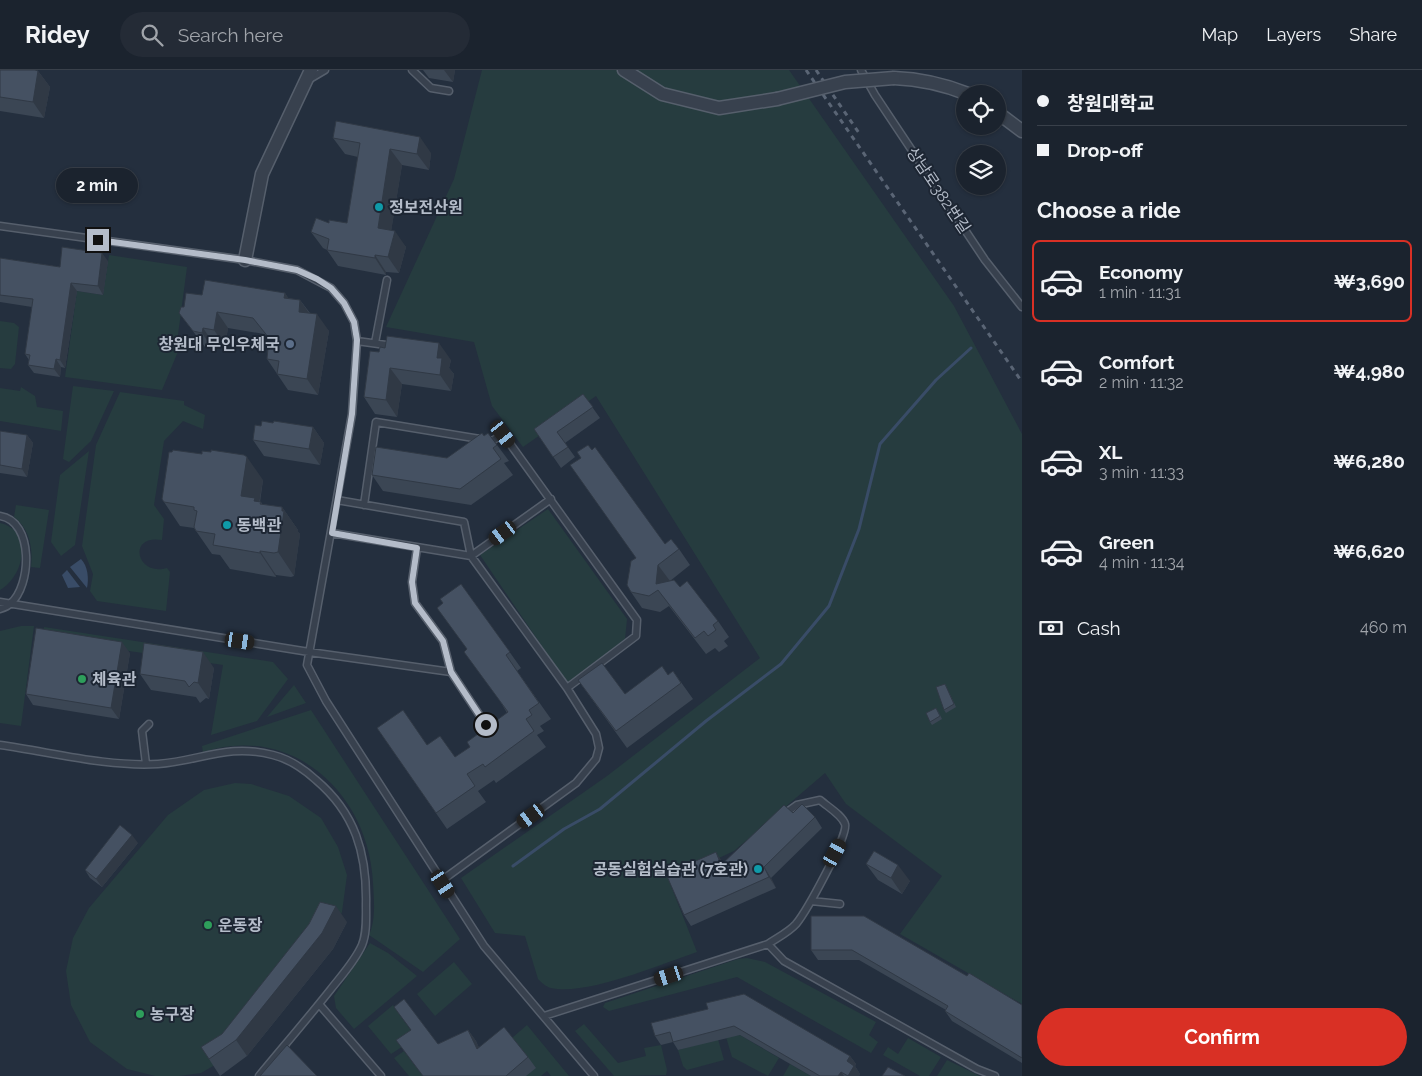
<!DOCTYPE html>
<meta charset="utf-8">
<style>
:root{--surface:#1b232e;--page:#242b36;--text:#f1f3f6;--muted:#a0a4aa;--line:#39404a;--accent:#d93025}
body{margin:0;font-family:Raleway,"Noto Sans KR",sans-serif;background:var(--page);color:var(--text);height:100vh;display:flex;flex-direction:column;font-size:19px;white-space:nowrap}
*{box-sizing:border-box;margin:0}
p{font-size:16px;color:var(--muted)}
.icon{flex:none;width:28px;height:28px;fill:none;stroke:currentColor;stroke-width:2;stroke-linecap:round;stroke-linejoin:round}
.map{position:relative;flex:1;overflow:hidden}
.drawer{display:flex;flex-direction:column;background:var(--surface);width:400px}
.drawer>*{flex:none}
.guide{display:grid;align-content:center;height:110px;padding:0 15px;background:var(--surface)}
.tools{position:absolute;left:956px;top:15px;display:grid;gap:10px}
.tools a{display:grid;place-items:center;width:50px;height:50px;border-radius:50%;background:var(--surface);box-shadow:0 1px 4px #0004,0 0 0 1px var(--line);font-size:25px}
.end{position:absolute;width:22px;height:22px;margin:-11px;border:6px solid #b4bcc9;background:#111;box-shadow:0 0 0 2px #111}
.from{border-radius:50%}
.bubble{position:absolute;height:35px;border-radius:18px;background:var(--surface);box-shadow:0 1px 4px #0004,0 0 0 1px var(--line);font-size:16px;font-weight:700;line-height:35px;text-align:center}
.car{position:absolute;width:15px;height:30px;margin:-15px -8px;border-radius:6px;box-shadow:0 0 4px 1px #0007;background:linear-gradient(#222 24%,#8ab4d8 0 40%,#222 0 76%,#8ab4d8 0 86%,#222 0)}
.guide b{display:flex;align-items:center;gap:18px;height:48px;font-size:19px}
.guide b+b{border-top:1px solid var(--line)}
.guide i{width:12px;height:12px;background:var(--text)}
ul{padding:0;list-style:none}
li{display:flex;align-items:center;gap:15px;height:82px;margin:0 10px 8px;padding:0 5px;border:2px solid transparent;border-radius:8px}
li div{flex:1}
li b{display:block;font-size:19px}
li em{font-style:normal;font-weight:700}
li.on{border-color:var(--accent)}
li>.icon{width:45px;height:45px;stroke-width:1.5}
h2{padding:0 15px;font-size:22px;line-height:60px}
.pay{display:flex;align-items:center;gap:12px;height:55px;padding:0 15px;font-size:19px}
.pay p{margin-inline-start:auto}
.button{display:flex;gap:10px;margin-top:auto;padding:10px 15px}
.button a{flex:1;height:58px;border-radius:30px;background:var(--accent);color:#fff;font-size:20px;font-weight:700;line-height:58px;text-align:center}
header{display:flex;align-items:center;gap:30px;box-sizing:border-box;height:70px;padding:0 25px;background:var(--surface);border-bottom:1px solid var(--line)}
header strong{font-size:24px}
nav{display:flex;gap:28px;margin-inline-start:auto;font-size:18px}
.search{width:350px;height:45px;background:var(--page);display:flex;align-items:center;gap:12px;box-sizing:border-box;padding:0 18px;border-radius:28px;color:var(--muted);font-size:19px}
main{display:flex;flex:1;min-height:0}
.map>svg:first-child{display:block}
.green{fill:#263c3f}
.water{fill:#394c67}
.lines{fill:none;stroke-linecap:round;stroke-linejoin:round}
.stream{stroke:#394c67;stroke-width:3}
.service-casing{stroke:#565f6c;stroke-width:9}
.minor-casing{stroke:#565f6c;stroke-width:15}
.service{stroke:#38414e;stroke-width:6}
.minor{stroke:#38414e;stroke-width:12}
.rail{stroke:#5a6575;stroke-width:3;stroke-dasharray:5 5;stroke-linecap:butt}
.minor-bridge-casing{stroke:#565f6c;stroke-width:15;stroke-linecap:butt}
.minor-bridge{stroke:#38414e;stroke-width:12}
.wall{fill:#3b4654}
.shaded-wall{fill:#303945}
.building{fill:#455162;stroke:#303945}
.route{stroke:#b4bcc9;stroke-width:6}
.culture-dot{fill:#0f9aa8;stroke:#1d2633;stroke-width:2}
.service-dot{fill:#5c6f8a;stroke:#1d2633;stroke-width:2}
.leisure-dot{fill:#2e9e5b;stroke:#1d2633;stroke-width:2}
.labels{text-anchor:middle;stroke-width:4;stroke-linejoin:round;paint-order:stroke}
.street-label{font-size:16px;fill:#b4bcc9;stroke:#1d2633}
.poi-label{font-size:16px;font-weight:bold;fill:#b4bcc9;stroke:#1d2633;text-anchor:start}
</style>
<header>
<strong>Ridey</strong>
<div class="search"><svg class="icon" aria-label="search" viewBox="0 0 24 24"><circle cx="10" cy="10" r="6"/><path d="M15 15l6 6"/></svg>Search here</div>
<nav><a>Map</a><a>Layers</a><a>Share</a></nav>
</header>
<main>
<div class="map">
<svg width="1022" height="1006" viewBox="0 0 1022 1006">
<rect width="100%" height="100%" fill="#242f3e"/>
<path class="green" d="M482 0H789L954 236 1022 364V934L900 864 942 806 846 734 825 703 734 781 669 811 697 882C661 894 587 926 551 918 546 917 541 912 538 909L525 866 495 863 461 808 607 706 760 588 596 326 523 377 492 336 474 272 386 257 454 109Z
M109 185 187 197 178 265 182 272 162 320 65 307 77 221 103 225Z
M0 251 14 253 19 257 15 294 11 299 0 298Z
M73 316 114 321 91 371 69 392 63 389Z
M21 317 35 326 37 337 63 341 61 361 0 351V318L20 321Z
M120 322 184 331V335L205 345 203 359 183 351 164 371 154 435 164 449 162 470C127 464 136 507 167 498L170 502 166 541 97 531 90 521 93 504 82 476 96 375Z
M89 381 75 475 61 486 51 472 60 405Z
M16 435 49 440 40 498 31 497C33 478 30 459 14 447Z
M548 439 627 549 625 569 567 613 480 485Z
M0 453C33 460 25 506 0 520Z
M21 556H34L21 656 0 653V561Z
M44 557 273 592 288 609 257 651 211 665 223 595 42 568Z
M294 615 306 633 267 647Z
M311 640 460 869 423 902 369 865C376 849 374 831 373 813 369 724 293 653 203 682L202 676Z
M235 713 251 714 289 726 321 748 338 777 347 805 342 842 328 872 239 981 201 1003 179 1006H155L127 999 90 972 71 935 66 901 73 868 89 838 168 745 204 720Z
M370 873 388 883 417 906 354 959 336 938 334 926Z
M747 888 765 892 876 952 869 965 878 972 871 983 737 907 609 941 603 937 605 933 738 889Z
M454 892 472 914 435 946 417 924Z
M393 935 416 968 391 984 368 956Z
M584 954 618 993 646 986 644 978 661 975 667 1000 666 1005 614 1006 575 961Z
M527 955 569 1006H551L547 1001 541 1006H526L512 968Z
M740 965 779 988 768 1006 732 987 726 967Z
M908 968 941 987 929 1006H920L883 985 888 977 898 984Z
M718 969 724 990 687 1000 683 996 678 980Z
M404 981 423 1006H409L394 988Z
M947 990 980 1006H937Z
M790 994 811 1006H783Z"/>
<path class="water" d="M81 489C88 496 89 509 87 518L70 497Z
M67 500 80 517 68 518 62 505Z"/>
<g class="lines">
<path class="stream" d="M513 796 564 759 600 739 706 651 781 594 829 536 859 459 880 374 936 310 971 278"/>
<defs>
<path id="service" d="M412 0 431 18 449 21
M861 0 875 25 985 190 1022 237
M308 10 325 0
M0 156 245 190 297 200 331 218 344 233 354 252 357 271 352 344 307 595 326 631 484 876 594 1006
M357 271 393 276
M375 273 387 210
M337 430 464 452 471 486 567 618 596 664 599 678 596 689 576 713 441 811
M364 435 376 352 492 371 503 364 637 550 636 566 567 618
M0 446C34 451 32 516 10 534 8 536 3 538 0 539
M332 463 471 486 551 429
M417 478 412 512 415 533 443 571 451 602 486 655
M0 532 309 582 451 602
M0 675C51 682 106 697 158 694 200 691 228 673 273 685 289 689 304 699 316 710 355 743 367 783 366 834 366 848 367 863 362 875 355 891 342 905 331 919 308 948 283 977 259 1006
M146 694 142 661 149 654
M811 831 840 834
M768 874 784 891 977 999 995 1006
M319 934 381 1006
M544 946 768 874C777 868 789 862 796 854 806 842 849 765 845 754 842 745 828 737 820 730L797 735 783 745"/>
<path id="minor" d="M624 0 662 24 719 38 777 29
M894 8C920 9 943 14 968 24
M998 43 1022 61
M245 190 262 104 311 0"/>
</defs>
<use href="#service" class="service-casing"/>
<use href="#minor" class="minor-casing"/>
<use href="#service" class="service"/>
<use href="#minor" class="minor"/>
<path class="rail" d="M806 0 1022 312
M816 0 861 66"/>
<defs>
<path id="minor-bridge" d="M777 29 845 12 894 8"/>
</defs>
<use href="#minor-bridge" class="minor-bridge-casing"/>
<use href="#minor-bridge" class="minor-bridge"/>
</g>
<path class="wall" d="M0 0 38 1 50 17 44 48 0 41Z
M423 0H455L453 12 429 8Z
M333 68 431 83 429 100 402 95 391 161 406 177 399 203 386 202V205L338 196 327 180 323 178 311 162 329 153H347L358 87 345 84Z
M0 188 60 197 108 191 103 225 77 221 65 298 61 297 60 307 34 303 28 295 29 290 25 284 32 237 0 232Z
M285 223 288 228 300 230 310 243 329 261 318 325 288 320 267 289 269 270 264 264 228 258 225 276 214 274 213 279 205 277 179 243 184 237 202 225Z
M370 281 451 290 449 298 454 304 451 321 402 314 397 347 375 344 364 327Z
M583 324 600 348 565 373 575 387 561 398 534 359Z
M273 353 313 357 324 373 320 395 264 386 253 370 261 356Z
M0 361 27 365 33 373 27 407 0 403Z
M484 366 497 375 509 391 504 393 513 405 471 435 383 421 372 405 447 388Z
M592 380 665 474 679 479 690 495 670 511 680 517 718 551 729 567 724 571 728 576 719 582 715 578 706 584 669 536 660 542 642 538 631 522 636 488Z
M263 410 260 432H261L262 434 282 437 298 460V462L300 464 294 506 291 507 276 505V507L230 499 220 485 212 484 194 458 180 456 162 429Z
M461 514 521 598 517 601 551 649 540 656 544 661 537 665 546 677 496 713 494 710 478 721 486 732 447 759 377 658 427 675 455 687 470 677 507 643 443 533Z
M130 583 119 649 33 635 26 624Z
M214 598 209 629 206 628 200 633 196 627 151 620 140 604Z
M673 601 693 629 627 678 578 610 625 624 668 605Z
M945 614 956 637 946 643 944 640Z
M938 641 942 649 932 655 930 652Z
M793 743 815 747 822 758 771 808 776 818 691 856 684 845 723 793Z
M138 773 102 817 90 808 85 800Z
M866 794 910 811 902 824 878 810Z
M811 846 967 906 1022 935V993L952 951 945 941 946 940 859 890H818L811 880Z
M347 852 333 879 247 986 220 1006 209 989 222 964Z
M708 939 850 986 856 994 855 996 860 1004 859 1006H811L740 965 678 980 673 972 661 975 655 966Z
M468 960 476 971 479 978 528 987 536 998 526 1006H423L396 970 438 974Z"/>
<path class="shaded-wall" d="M444 0H455L453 12Z
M38 1 50 17 44 48 33 32Z
M420 67 431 83 429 100 417 84Z
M390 79 402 95 389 174 378 158Z
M395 161 406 177 399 203 388 187Z
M102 183 108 191 103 225 98 216Z
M375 185 386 202V205L375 188Z
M71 213 77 221 65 298 60 290Z
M285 223 296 239 284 228Z
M300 230 311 246 299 242Z
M217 242 228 258 225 276 214 260Z
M317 244 329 261 318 325 307 309Z
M203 258 214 274 213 279 202 263Z
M439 273 451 290 449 298 454 304 451 321 440 305 437 288Z
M56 289 61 297 60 307 54 299Z
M390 298 402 314 397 347 386 330Z
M313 357 324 373 320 395 309 379Z
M27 365 33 373 27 407 22 399Z
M247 387 263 410 259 434 241 426Z
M282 437 298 460V462L300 464 294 506 278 482Z
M260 481 276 505V507L260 483Z
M658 495 670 511 656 514Z
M122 572 130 583 119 649 111 638Z
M203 582 214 598 209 629 198 613Z
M132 765 138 773 102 817 96 809Z
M716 782 723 793 721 795Z
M898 795 910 811 902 824 891 808Z
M764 797 771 808 776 818 769 807Z
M336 836 347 852 333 879 247 986 236 970Z
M468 960 476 971 485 990 477 979Z
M850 986 856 994 855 996 860 1004 859 1006H848L847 991Z
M841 1002 844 1006H838Z"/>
<path class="building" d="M0 0H35L38 1 33 32 0 27Z
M336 51 420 67 417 84 390 79 378 158 395 161 388 187 375 185V188L327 180 329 169 311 162 316 148 329 153V150L347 153 360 73 333 68Z
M62 177 102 183 98 216 71 213 60 290 56 289 54 299 28 295 30 285 25 284 33 229 0 225V188L60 197Z
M205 210 285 223 284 228 300 230 299 242 317 244 307 309 277 304 279 291 267 289 269 268 253 248 217 242 214 260 203 258 202 263 193 261 179 243 181 237H184L186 223 202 225Z
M387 266 439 273 437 288H442L440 305 390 298 386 330 364 327 370 281 379 282 380 277 385 278Z
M583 324 593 337 557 362 568 377 553 387 534 359Z
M262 351 273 353 274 351 313 357 309 379 253 370 255 355 261 356Z
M0 361 27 365 22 399 0 395Z
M482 363 484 366 488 363 497 375 493 378 501 389 460 419 372 405 376 377 447 388Z
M588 375 592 380 595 377 665 474 671 469 679 479 658 495 656 514 674 510 680 517 687 511 718 551 713 555 716 560 708 566 704 561 695 568 658 520 649 526 631 522 627 515 631 491 636 488 570 395 581 388 577 382Z
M173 380 202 384V381L211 382V380L244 385 247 387 241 426 255 428 254 431 261 432 260 434 282 437V441H284L278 482 274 483 260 481V483L213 475 215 464 196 461 194 457 197 441 194 440V437L164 432 162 429 169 382H172Z
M461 514 510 582 506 585 539 633 529 640 532 645 526 649 534 661 485 697 483 694 467 704 475 716 436 743 377 658 403 640 427 675 440 666 455 687 470 677 467 672 508 642 464 582 467 579 437 538 443 533 440 529Z
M36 558 122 572 111 638 26 624Z
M144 573 203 582 198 613 194 612 189 617 185 611 140 604Z
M602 593 625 624 662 596 668 605 673 601 681 613 616 661 578 610Z
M945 614 954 634 944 640 936 617Z
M936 638 940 646 930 652 926 643Z
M802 734 815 747 764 797 769 807 684 845 666 804 716 782 721 795 784 735 793 743Z
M120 755 132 765 96 809 85 800Z
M874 781 898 795 891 808 866 794Z
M320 832 336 836 322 863 236 970 209 989 201 977 222 964 309 854Z
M811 846H864L967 906 969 903 1022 935V988L945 941 948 936 852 880H811Z
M744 924 850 986 847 991 854 996 848 1006 841 1002 838 1006H820L734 956 673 972 670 962 655 966 651 953 708 939 706 933Z
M404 929 438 974 468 960 477 979 504 957 528 987 506 1006H423L396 970 411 960 394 937Z
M287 975 317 1006H260Z
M888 997 905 1006H882Z"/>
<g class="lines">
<path class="route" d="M98 170 245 190 297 200 317 209 331 218 344 233 354 252 357 270 352 344 332 463 417 478 412 512 415 533 443 571 451 602 486 655"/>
</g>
<g class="culture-dot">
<circle cx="379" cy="137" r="5"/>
<circle cx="227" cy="455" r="5"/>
<circle cx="758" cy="799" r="5"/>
</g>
<circle class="service-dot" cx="290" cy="274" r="5"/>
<g class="leisure-dot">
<circle cx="82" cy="609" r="5"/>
<circle cx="208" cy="855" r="5"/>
<circle cx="140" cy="944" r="5"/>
</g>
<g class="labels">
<g class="street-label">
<text transform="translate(939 120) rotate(56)" y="6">상남로382번길</text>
</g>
<g class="poi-label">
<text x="389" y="143">정보전산원</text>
<text x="280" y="280" text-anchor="end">창원대 무인우체국</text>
<text x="237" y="461">동백관</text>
<text x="92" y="615">체육관</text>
<text x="748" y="805" text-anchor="end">공동실험실습관 (7호관)</text>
<text x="218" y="861">운동장</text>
<text x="150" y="950">농구장</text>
</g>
</g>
</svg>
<div class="tools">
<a><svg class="icon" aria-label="locate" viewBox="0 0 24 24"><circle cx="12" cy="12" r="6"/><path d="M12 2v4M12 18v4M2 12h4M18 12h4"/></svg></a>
<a><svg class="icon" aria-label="layers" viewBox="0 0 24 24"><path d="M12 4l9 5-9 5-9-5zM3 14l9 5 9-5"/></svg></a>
</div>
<i class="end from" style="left:486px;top:655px"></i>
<i class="end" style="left:98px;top:170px"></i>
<div class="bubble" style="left:56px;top:98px;width:82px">2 min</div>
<i class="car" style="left:503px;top:364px;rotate:143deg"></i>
<i class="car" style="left:503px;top:463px;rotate:234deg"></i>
<i class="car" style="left:240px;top:571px;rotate:99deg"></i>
<i class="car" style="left:531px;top:746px;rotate:234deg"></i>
<i class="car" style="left:835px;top:783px;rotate:29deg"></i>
<i class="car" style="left:443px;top:814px;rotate:147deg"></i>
<i class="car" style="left:669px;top:906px;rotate:252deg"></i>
</div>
<section class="drawer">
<div class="guide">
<b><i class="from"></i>창원대학교</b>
<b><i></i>Drop-off</b>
</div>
<h2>Choose a ride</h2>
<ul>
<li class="on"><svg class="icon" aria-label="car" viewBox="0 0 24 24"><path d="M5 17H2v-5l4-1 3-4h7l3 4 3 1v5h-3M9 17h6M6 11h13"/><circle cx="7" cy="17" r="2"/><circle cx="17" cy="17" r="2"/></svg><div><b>Economy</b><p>1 min · 11:31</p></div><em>₩3,690</em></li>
<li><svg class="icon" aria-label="car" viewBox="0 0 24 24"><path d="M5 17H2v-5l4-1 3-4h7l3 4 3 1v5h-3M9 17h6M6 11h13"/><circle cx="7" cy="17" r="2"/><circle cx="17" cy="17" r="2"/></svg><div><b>Comfort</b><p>2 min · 11:32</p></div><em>₩4,980</em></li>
<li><svg class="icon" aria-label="car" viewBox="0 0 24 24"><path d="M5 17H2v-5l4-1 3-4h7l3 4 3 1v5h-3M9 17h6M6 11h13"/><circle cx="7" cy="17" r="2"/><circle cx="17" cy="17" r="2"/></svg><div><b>XL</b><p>3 min · 11:33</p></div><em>₩6,280</em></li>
<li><svg class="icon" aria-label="car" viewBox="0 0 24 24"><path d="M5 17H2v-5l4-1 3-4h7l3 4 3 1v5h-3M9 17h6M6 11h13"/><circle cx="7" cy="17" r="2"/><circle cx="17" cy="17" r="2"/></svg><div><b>Green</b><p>4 min · 11:34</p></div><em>₩6,620</em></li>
</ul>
<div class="pay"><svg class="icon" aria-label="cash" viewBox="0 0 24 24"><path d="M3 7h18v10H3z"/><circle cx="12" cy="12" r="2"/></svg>Cash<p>460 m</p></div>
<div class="button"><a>Confirm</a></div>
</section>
</main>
